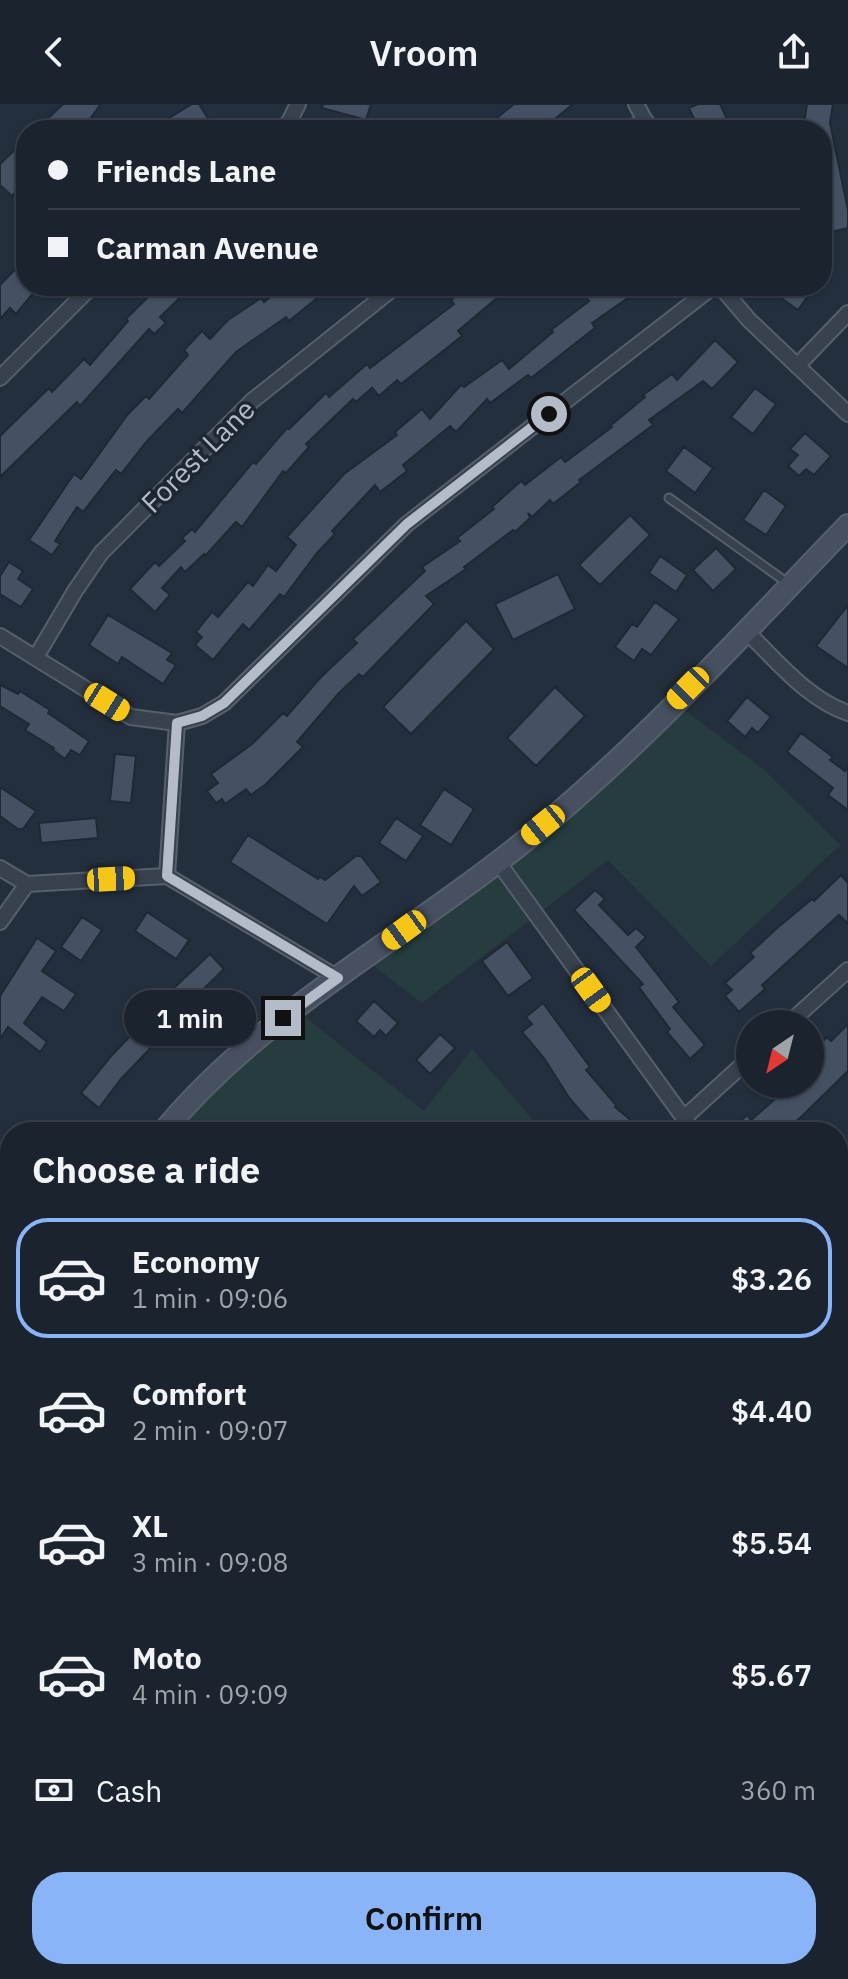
<!DOCTYPE html>
<meta charset="utf-8">
<style>
:root{--surface:#1b232e;--page:#282f3a;--text:#f1f3f6;--muted:#a0a4aa;--line:#39404a;--accent:#8ab4f8}
body{margin:0;font-family:"IBM Plex Sans",sans-serif;background:var(--page);color:var(--text);height:100vh;display:flex;flex-direction:column;font-size:30px;white-space:nowrap}
*{box-sizing:border-box;margin:0}
p{font-size:26px;color:var(--muted)}
.icon{flex:none;width:44px;height:44px;fill:none;stroke:currentColor;stroke-width:2;stroke-linecap:round;stroke-linejoin:round}
.map{position:relative;flex:1;overflow:hidden}
.sheet{position:absolute;left:0px;top:1018px;width:848px;height:858px;display:flex;flex-direction:column;background:var(--surface);border-radius:32px 32px 0 0;box-shadow:0 2px 6px #0004,0 0 0 2px var(--line)}
.sheet>*{flex:none}
.banner{position:absolute;left:16px;top:16px;width:816px;height:176px;border-radius:32px;box-shadow:0 2px 6px #0004,0 0 0 2px var(--line);display:grid;align-content:center;height:176px;padding:0 32px;background:var(--surface)}
.needle{width:52px;rotate:215deg}
.controls{position:absolute;left:736px;top:906px;display:grid;gap:16px}
.controls a{display:grid;place-items:center;width:88px;height:88px;border-radius:50%;background:var(--surface);box-shadow:0 2px 6px #0004,0 0 0 2px var(--line);font-size:40px}
.end{position:absolute;width:36px;height:36px;margin:-18px;border:10px solid #b4bcc9;background:#111;box-shadow:0 0 0 4px #111}
.from{border-radius:50%}
.bubble{position:absolute;height:56px;border-radius:28px;background:var(--surface);box-shadow:0 2px 6px #0004,0 0 0 2px var(--line);font-size:26px;font-weight:600;line-height:56px;text-align:center}
.car{position:absolute;width:24px;height:48px;margin:-24px -12px;border-radius:10px;box-shadow:0 0 6px 2px #0007;background:linear-gradient(#f5c518 24%,#345 0 40%,#f5c518 0 76%,#345 0 86%,#f5c518 0)}
.banner b{display:flex;align-items:center;gap:28px;height:76px;font-size:30px}
.banner b+b{border-top:2px solid var(--line)}
.banner i{width:20px;height:20px;background:var(--text)}
ul{padding:0;list-style:none}
li{display:flex;align-items:center;gap:24px;height:120px;margin:0 16px 12px;padding:0 16px;border:4px solid transparent;border-radius:32px}
li div{flex:1}
li b{display:block;font-size:30px}
li em{font-style:normal;font-weight:600}
li.current{border-color:var(--accent)}
li>.icon{width:72px;height:72px;stroke-width:1.5}
h2{padding:0 32px;font-size:36px;line-height:96px}
.pay{display:flex;align-items:center;gap:20px;height:88px;padding:0 32px;font-size:30px}
.pay p{margin-inline-start:auto}
.cta{display:flex;gap:16px;margin-top:auto;padding:16px 32px}
.cta a{flex:1;height:92px;border-radius:32px;background:var(--accent);color:#111;font-size:32px;font-weight:600;line-height:92px;text-align:center}
header{display:flex;justify-content:space-between;align-items:center;height:104px;padding:0 32px;background:var(--surface);font-size:36px;font-weight:600}
.map>svg:first-child{display:block}
.green{fill:#263c3f}
.water{fill:#394c67}
.building{fill:#455162;stroke:#1f2835;stroke-width:2}
.lines{fill:none;stroke-linecap:round;stroke-linejoin:round}
.service-casing{stroke:#565f6c;stroke-width:11}
.minor-casing{stroke:#565f6c;stroke-width:18}
.secondary-casing{stroke:#565f6c;stroke-width:24}
.path{stroke:#44595c;stroke-width:3;stroke-dasharray:6 6;stroke-linecap:butt}
.service{stroke:#38414e;stroke-width:7}
.minor{stroke:#38414e;stroke-width:14}
.secondary{stroke:#465061;stroke-width:20}
.route{stroke:#b4bcc9;stroke-width:10}
.labels{text-anchor:middle;stroke-width:7;stroke-linejoin:round;paint-order:stroke}
.street-label{font-size:28px;fill:#b4bcc9;stroke:#1d2633}
</style>
<header><svg class="icon" aria-label="back" viewBox="0 0 24 24"><path d="M15 5l-7 7 7 7"/></svg>Vroom<svg class="icon" aria-label="share" viewBox="0 0 24 24"><path d="M12 15V3M7 8l5-5 5 5M5 13v7h14v-7"/></svg></header>
<div class="map">
<svg width="848" height="1875" viewBox="0 0 848 1875">
<rect width="100%" height="100%" fill="#242f3e"/>
<path class="green" d="M678 601 762 664 840 741 711 862 608 756 422 899 367 857Z
M296 906 424 1007 472 945 543 1028H167Z
M0 1421 10 1427V1762L0 1780Z"/>
<path class="water" d="M5 1466 10 1469V1538L0 1532V1475Z"/>
<path class="building" d="M63 0H101L82 26H36Z
M192 0H199L215 26H173L166 16Z
M323 0H371L366 16 322 4Z
M514 0H573L550 19 546 15 532 26H482Z
M698 0H720L732 26H699L689 4Z
M807 0H833L830 19 848 106V124L822 130V26H803Z
M26 35V77L12 92 0 81V60Z
M26 154V182H39L16 210 10 204 0 215V181Z
M159 182H192L160 213 166 219 154 230 149 225 80 302 77 298 0 373V332L49 284 52 288 84 255 90 261 128 217 126 215Z
M284 182H332L289 217 286 213 236 248 182 309 178 305 147 337 121 370 116 366 83 408 77 403 55 437 60 440 52 451 29 436 74 370 81 375 128 310 146 292 149 295 188 251 184 246 202 227 210 235 228 216 261 194 264 198Z
M468 182H511L458 227 462 232 401 280 397 276 379 292 372 284 356 298 353 295 306 340 309 343 286 369 283 367 242 423 236 418 205 452 204 450 185 468 181 463 162 484 170 491 155 508 130 485 155 458 159 462 185 437 182 434 192 425 195 428 253 358 256 360 287 324 289 325 326 289 329 293 367 260 370 264 454 200 451 196Z
M599 182H645L592 219 595 224 531 274 528 271 490 299 487 295 456 328 450 322 403 361 407 367 380 388 375 381 332 427 335 430 317 449 284 493 280 490 249 526 243 520 213 556 195 541 202 533 196 528 212 508 218 513 248 478 253 482 268 461 276 467 296 441 287 433 344 370 397 331 395 328 422 305 430 315 461 281 464 283 502 256 509 265 553 228 551 226 589 197 585 191Z
M764 182H815L798 206Z
M715 236 738 258 712 285 703 277 649 316 653 321 579 376 581 378 553 400 550 396 532 413 528 409 530 414 515 428 513 426 464 463 466 465 426 492 434 500 363 573 359 570 338 590 297 638 303 643 266 680 251 691 246 685 225 700 222 695 216 699 207 687 218 679 211 670 252 640 283 609 287 612 321 573 357 539 353 535 425 467 422 463 460 437 457 434 494 405 492 403 521 377 525 381 561 353 565 358 612 323 610 322 645 293 643 291 672 270 677 276Z
M755 284 776 300 753 330 731 313Z
M805 329 831 352 814 371 806 365 799 372 788 362 798 351 790 345Z
M684 343 713 364 695 389 666 367Z
M764 386 786 402 766 431 743 416Z
M630 411 650 431 600 481 579 461Z
M716 444 736 465 713 487 693 466Z
M660 452 687 471 676 488 649 469Z
M9 458 23 467 18 475 33 485 21 503 0 490V472Z
M558 470 575 505 513 536 495 500Z
M655 498 679 515 651 551 642 545 634 557 615 543 632 520 637 523Z
M848 501V564L816 542Z
M108 511 172 549 167 556 176 561 163 580 122 553 118 560 89 541Z
M466 517 494 545 411 630 383 603Z
M0 581 18 590 20 587 50 606 48 609 89 637 80 651 71 646 65 655 53 646 54 644 25 626 29 620 0 602Z
M555 583 585 612 536 662 507 634Z
M747 593 771 613 758 629 752 624 745 633 727 617Z
M801 629 833 653 830 656 845 667 848 663V706L828 691 833 684 787 648Z
M115 650 136 652 131 699 110 697Z
M0 683 36 707 23 725H18L0 712Z
M444 685 474 705 451 741 420 721Z
M96 714 98 734 41 739 39 719Z
M396 714 423 732 406 757 379 739Z
M248 731 318 775 320 773 325 776 356 752H361L381 778 362 792 354 782 327 820 230 758Z
M841 771 848 779V820L839 811 762 881 765 885 739 908 725 892 732 886 725 879 754 853 750 849 776 825 812 795 814 797Z
M595 786 605 795 599 801 628 831 636 824 646 833 636 843 679 898 673 903 705 941 690 955 667 928 670 925 639 883 643 880 574 806Z
M147 808 189 836 176 855 135 827Z
M82 813 102 826 81 857 61 843Z
M37 834 56 847 42 867 76 890 64 907 42 893 24 919 47 938 40 948 8 923 0 935V892Z
M507 838 533 874 508 892 482 857Z
M210 850 224 865 186 902 188 903 164 935 161 933 121 975 99 1004 81 989 112 951 137 925 141 928 175 883Z
M374 897 398 919 386 932 380 926 374 933 356 917Z
M543 899 590 963 586 966 616 1001 615 1003 645 1028H599L570 995 544 954 522 928 532 920 526 913Z
M848 920V967L801 1013 784 1028H728L747 1011 751 1016 774 996 772 994 786 980H810V951L827 933 831 937Z
M440 930 455 944 430 970 416 956Z"/>
<g class="lines">
<defs>
<path id="service" d="M669 394 789 480
M0 1332 10 1338"/>
<path id="minor" d="M636 0 650 26
M280 26 289 18 298 0
M625 26 646 17
M720 182 749 216 848 310
M797 262 848 209
M0 274 92 182
M746 527C776 556 807 595 848 609
M0 532 131 613 177 619 202 612 224 599 407 420 714 182
M36 553 75 487 101 449 252 297 396 182
M498 758 694 1028
M0 764 27 780 167 772 338 874
M167 772 177 619
M0 818 27 780
M788 920 848 866
M684 1014 750 954
M838 1135 848 1127
M838 1228 848 1242
M838 1272 848 1296
M838 1358 848 1353
M838 1590 848 1585
M0 1604 10 1609
M838 1818 848 1812
M59 1875 64 1866
M298 1875 300 1866
M501 1875 503 1866
M754 1875 768 1866"/>
<path id="secondary" d="M163 1028C254 917 385 845 498 758 623 663 738 535 848 421
M0 1274 10 1257"/>
</defs>
<use href="#service" class="service-casing"/>
<use href="#minor" class="minor-casing"/>
<use href="#secondary" class="secondary-casing"/>
<path class="path" d="M0 1639 8 1625
M0 1641 10 1646"/>
<use href="#service" class="service"/>
<use href="#minor" class="minor"/>
<use href="#secondary" class="secondary"/>
</g>
<g class="lines">
<path class="route" d="M283 914 338 874 167 772 177 619 202 612 224 599 407 420 549 310"/>
</g>
<g class="labels">
<g class="street-label">
<text transform="translate(198 352) rotate(-45)" y="10">Forest Lane</text>
</g>
</g>
</svg>
<div class="controls">
<a><svg class="needle" viewBox="-14 -14 28 28"><path d="M0-13l5 13h-10z" fill="#e53935"/><path d="M0 13l5-13h-10z" fill="#a0a4aa"/></svg></a>
</div>
<i class="end from" style="left:549px;top:310px"></i>
<i class="end" style="left:283px;top:914px"></i>
<div class="bubble" style="left:124px;top:886px;width:132px">1 min</div>
<i class="car" style="left:688px;top:584px;rotate:225deg"></i>
<i class="car" style="left:107px;top:598px;rotate:122deg"></i>
<i class="car" style="left:543px;top:721px;rotate:231deg"></i>
<i class="car" style="left:111px;top:775px;rotate:87deg"></i>
<i class="car" style="left:404px;top:826px;rotate:234deg"></i>
<i class="car" style="left:591px;top:886px;rotate:144deg"></i>
<div class="banner">
<b><i class="from"></i>Friends Lane</b>
<b><i></i>Carman Avenue</b>
</div>
<section class="sheet">
<h2>Choose a ride</h2>
<ul>
<li class="current"><svg class="icon" aria-label="car" viewBox="0 0 24 24"><path d="M5 17H2v-5l4-1 3-4h7l3 4 3 1v5h-3M9 17h6M6 11h13"/><circle cx="7" cy="17" r="2"/><circle cx="17" cy="17" r="2"/></svg><div><b>Economy</b><p>1 min · 09:06</p></div><em>$3.26</em></li>
<li><svg class="icon" aria-label="car" viewBox="0 0 24 24"><path d="M5 17H2v-5l4-1 3-4h7l3 4 3 1v5h-3M9 17h6M6 11h13"/><circle cx="7" cy="17" r="2"/><circle cx="17" cy="17" r="2"/></svg><div><b>Comfort</b><p>2 min · 09:07</p></div><em>$4.40</em></li>
<li><svg class="icon" aria-label="car" viewBox="0 0 24 24"><path d="M5 17H2v-5l4-1 3-4h7l3 4 3 1v5h-3M9 17h6M6 11h13"/><circle cx="7" cy="17" r="2"/><circle cx="17" cy="17" r="2"/></svg><div><b>XL</b><p>3 min · 09:08</p></div><em>$5.54</em></li>
<li><svg class="icon" aria-label="car" viewBox="0 0 24 24"><path d="M5 17H2v-5l4-1 3-4h7l3 4 3 1v5h-3M9 17h6M6 11h13"/><circle cx="7" cy="17" r="2"/><circle cx="17" cy="17" r="2"/></svg><div><b>Moto</b><p>4 min · 09:09</p></div><em>$5.67</em></li>
</ul>
<div class="pay"><svg class="icon" aria-label="cash" viewBox="0 0 24 24"><path d="M3 7h18v10H3z"/><circle cx="12" cy="12" r="2"/></svg>Cash<p>360 m</p></div>
<div class="cta"><a>Confirm</a></div>
</section>
</div>
